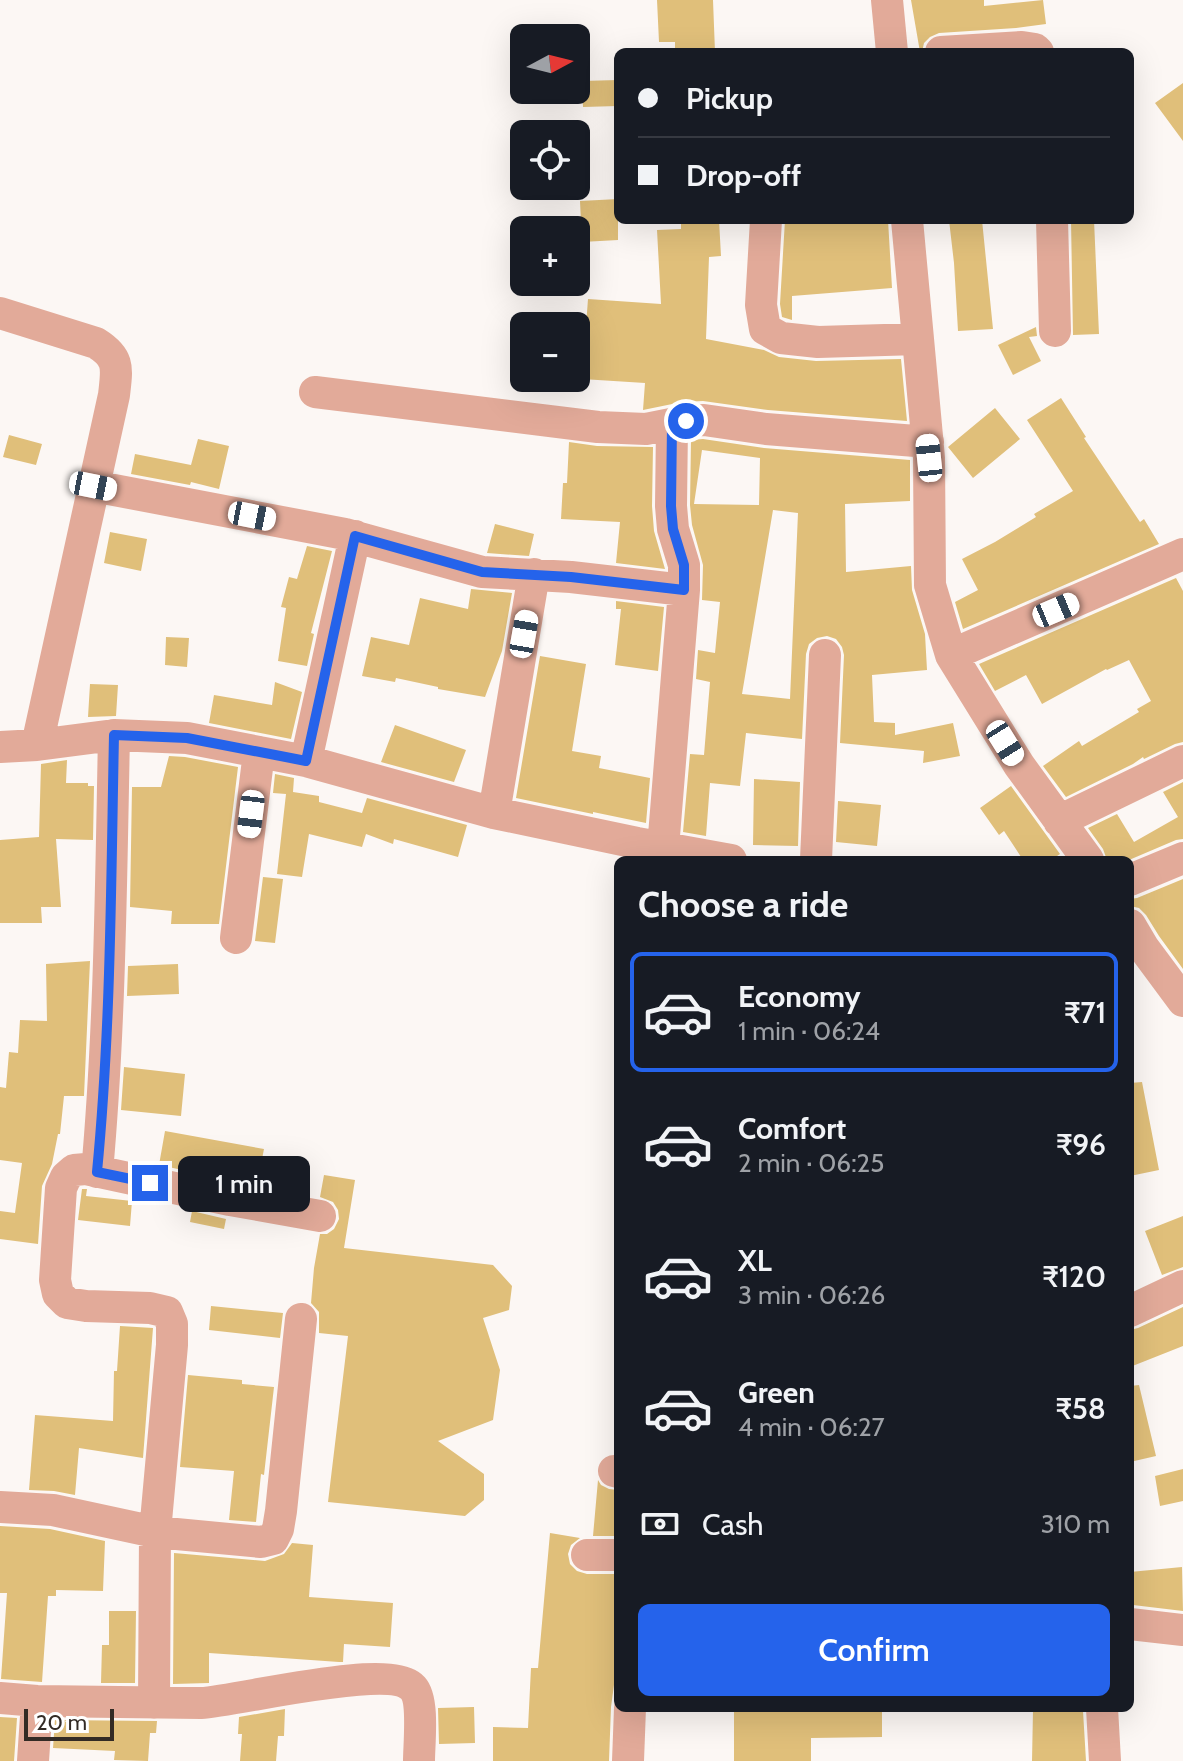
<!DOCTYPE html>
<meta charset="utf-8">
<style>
:root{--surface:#171b24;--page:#242831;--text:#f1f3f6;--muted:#9ea1a6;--line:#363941;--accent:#2563eb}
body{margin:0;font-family:Cabin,sans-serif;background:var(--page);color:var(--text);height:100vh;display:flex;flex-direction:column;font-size:30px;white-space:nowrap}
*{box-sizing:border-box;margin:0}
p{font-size:26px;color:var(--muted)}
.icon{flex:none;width:44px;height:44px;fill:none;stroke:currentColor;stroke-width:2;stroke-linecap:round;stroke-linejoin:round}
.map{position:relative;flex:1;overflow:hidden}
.drawer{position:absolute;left:614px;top:856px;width:520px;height:856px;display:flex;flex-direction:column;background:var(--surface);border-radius:12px;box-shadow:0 8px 32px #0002}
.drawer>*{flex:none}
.banner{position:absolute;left:614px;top:48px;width:520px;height:176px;border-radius:12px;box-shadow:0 8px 32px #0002;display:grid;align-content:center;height:176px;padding:0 24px;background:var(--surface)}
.needle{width:52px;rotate:83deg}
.fabs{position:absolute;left:510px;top:24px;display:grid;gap:16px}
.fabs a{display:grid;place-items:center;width:80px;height:80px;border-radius:12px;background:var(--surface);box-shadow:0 8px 32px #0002;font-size:40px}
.scale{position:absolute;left:24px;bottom:20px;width:90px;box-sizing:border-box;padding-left:8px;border:4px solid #332b25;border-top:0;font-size:22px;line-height:28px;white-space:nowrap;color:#332b25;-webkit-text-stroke:6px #fff;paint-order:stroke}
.end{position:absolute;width:36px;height:36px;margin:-18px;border:10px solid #2563eb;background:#fff;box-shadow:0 0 0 4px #fff}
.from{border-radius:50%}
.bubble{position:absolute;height:56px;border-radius:12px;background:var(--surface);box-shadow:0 8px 32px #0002;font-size:26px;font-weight:600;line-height:56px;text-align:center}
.car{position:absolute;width:24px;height:48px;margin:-24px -12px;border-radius:10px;box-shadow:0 0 6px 2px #0007;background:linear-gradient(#fff 24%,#345 0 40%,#fff 0 76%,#345 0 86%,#fff 0)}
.banner b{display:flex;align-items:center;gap:28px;height:76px;font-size:30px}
.banner b+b{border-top:2px solid var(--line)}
.banner i{width:20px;height:20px;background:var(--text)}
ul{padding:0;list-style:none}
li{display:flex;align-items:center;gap:24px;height:120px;margin:0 16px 12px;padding:0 8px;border:4px solid transparent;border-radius:12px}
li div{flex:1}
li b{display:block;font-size:30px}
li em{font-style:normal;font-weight:600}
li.active{border-color:var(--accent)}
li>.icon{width:72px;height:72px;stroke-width:1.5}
h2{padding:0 24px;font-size:36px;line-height:96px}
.pay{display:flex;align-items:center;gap:20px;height:88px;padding:0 24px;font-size:30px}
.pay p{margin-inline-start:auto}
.button{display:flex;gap:16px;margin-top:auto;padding:16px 24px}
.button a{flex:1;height:92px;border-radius:12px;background:var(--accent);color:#fff;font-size:32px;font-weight:600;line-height:92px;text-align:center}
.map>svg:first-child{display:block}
.building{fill:#e0bf7a;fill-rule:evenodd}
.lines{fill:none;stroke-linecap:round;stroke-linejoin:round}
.minor{stroke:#e2aa99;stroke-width:32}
.route{stroke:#2563eb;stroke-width:10}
</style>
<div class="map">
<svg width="1183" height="1761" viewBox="0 0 1183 1761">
<rect width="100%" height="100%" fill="#fcf7f4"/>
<path class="building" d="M657 0H713L715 52H675V42H659Z
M911 0H984V6L1043 0 1046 24 1016 28 939 33 930 37 924 43 922 52H920Z
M618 80V106L583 107 582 81Z
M1183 83V141L1155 103Z
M618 199V240L582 242 580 201Z
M681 220H719L721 256 709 257 706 339 764 350 779 357 816 361 901 359 907 421 768 410 703 401 682 402 643 410 645 383 582 379 588 299 661 304 657 230 681 229Z
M785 220H888L892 288 792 296V320L782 317 780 304Z
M949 220H982L993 329 958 331 954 263Z
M1071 220H1094L1099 334 1073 335Z
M1036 327 1037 336 1029 337 1041 361 1013 375 998 345Z
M1061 398 1086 437 1084 438 1140 522 1144 519 1159 544 963 629 955 602 978 590 962 559 995 542 1036 517 1034 514 1073 491 1027 420Z
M995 408 1020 439 973 478 948 447Z
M9 435 42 444 36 465 3 457Z
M198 439 229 446 219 489 191 482 190 485 131 474 135 454 191 465Z
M703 439 764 448 910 460V501L845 504 846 572 911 566 912 590 925 634 927 670 872 675 874 722 895 723V735L953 723 960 756 923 763 924 751 840 743 844 655 842 647 836 639 827 636 817 638 809 644 806 654 802 739 746 733 740 786 710 783 706 836 683 832 690 754 704 755 710 682 696 679 698 650 715 653 720 602 702 600 703 565 692 525 690 505 691 440ZM702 450 760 458 759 505 694 504ZM773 510 798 513 790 699 742 694Z
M569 442 597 446 653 447 652 506 654 531 665 569 616 563 620 522 561 519 563 483H567Z
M495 524 534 534 529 556 487 553Z
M110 532 147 539 141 571 104 563Z
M307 546 332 551 311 633 314 634 307 666 278 661 286 608 281 607 289 577 297 579Z
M1176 578 1183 591V742L1175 744 1144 759 1143 757 1133 764 1066 797 1043 766 1079 741 1082 746 1139 712 1137 709 1151 701 1129 660 1107 670 1106 669 1042 704 1026 675 995 691 979 664Z
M471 589 512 593 502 651 485 697 438 689V687L396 678 395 682 362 676 371 637 409 645 420 598 468 609Z
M616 601 664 607 658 671 615 665 621 609H616Z
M166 637 189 638 187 667 165 665Z
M540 656 586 664 572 751 601 756 599 768 650 778 646 823 593 812V814L516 798Z
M275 682 302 692 291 739 209 723 214 695 272 705Z
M90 684 118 685 116 716 88 717Z
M395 725 466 750 454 782 381 762Z
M169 756 185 757 238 767 219 924H171L172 911 130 907 132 787H161Z
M67 760 66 783H88V786H94L93 840 56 839 61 907H41L42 923H0V840L39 837 41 764Z
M275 774 294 778 293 792 319 796V802L362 813 367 798 467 825 458 857 394 839 393 844 366 834 362 847 309 834 302 877 277 874 286 794 273 793Z
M754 779 800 782 798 846 753 845Z
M1183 782V839L1176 840 1129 860H1107L1103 849 1088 828 1117 814 1134 842 1178 817 1163 792Z
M1011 786 1060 854 1051 860H1023L1004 831 999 835 980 808Z
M838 801 881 805 877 846 836 842Z
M263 877 283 879 275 943 255 941Z
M1183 879V969L1159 936 1146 915 1139 908 1130 906V899L1137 898Z
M90 961 84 1096H64L60 1134H58L52 1164 42 1186 38 1244 0 1239V1211L15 1213 22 1163 0 1160V1087L6 1088 9 1052 18 1053 20 1020 47 1021 46 964Z
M178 964 179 994 127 996 128 966Z
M124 1067 185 1074 181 1116 121 1110Z
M1142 1082 1159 1170 1130 1176V1083Z
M165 1131 264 1149 259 1174 237 1169 234 1181 159 1165Z
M324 1175 355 1180 344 1248 493 1265 512 1286 509 1310 483 1318 500 1370 493 1420 438 1441 484 1474V1500L465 1516 328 1502 348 1336 319 1333V1312L311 1303 314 1268 320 1234H327L334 1229 339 1219 338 1210 333 1202 320 1197Z
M82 1189H87L86 1196 132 1201 130 1226 78 1220Z
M192 1211 226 1219 224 1229 190 1222Z
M1183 1216V1267L1162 1275 1145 1231Z
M211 1306 283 1313 280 1338 209 1330Z
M1183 1307V1346L1130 1367V1330L1138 1328Z
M120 1326 153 1328 143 1458 79 1448 75 1495 54 1491 29 1490 35 1415 113 1421 114 1371H117Z
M188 1375 242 1380V1384L274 1387 264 1475 261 1474 256 1522 229 1520 234 1471 180 1467Z
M1139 1385 1156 1456 1130 1462V1386Z
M1183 1469V1501L1160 1506 1155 1476Z
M598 1480 601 1485 609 1489 618 1490V1536H593Z
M0 1526 50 1529 105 1541 103 1591 56 1590V1596H48L42 1682 1 1679 7 1593H0Z
M550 1533 580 1538 571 1545 568 1554 570 1564 577 1571 587 1574H618V1655L611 1707 609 1761H493V1727L528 1728 531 1668H538Z
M292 1543 313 1545 309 1597 393 1603 390 1647 344 1644 343 1662H339L209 1653V1683L173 1684 174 1553 265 1561 284 1554Z
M1182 1567 1183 1611 1133 1605 1130 1572Z
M109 1611H136L135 1683H101L102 1645H109Z
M474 1707 475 1743 439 1744 438 1708Z
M734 1708H882V1737L811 1738V1761H734Z
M285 1709 284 1736H278L276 1761H240L242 1734H238L239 1717Z
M1033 1710 1083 1711 1086 1761H1032Z
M0 1717 17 1718 14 1761H0Z
M55 1720 157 1721 156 1733H150L148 1761 114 1760 115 1751 53 1748Z"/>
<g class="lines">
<path class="minor" d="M887 0 892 52
M941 52 1022 47 1035 49 1038 52
M766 220 761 305 765 329 781 338 818 342 918 339
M907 220 929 458 930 585 951 655 1019 765 1088 860
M1052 220 1055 331
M0 313 96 343C120 358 117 368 114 395L37 745
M315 392 598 427 646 429 686 421 704 420 766 429 928 442
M93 486 345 534 482 572 571 577 684 590
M951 655 1183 554
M0 747 37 745 114 735 187 738 306 761 494 813 637 843 731 860
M306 761 355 536
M494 813 534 574
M1059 821 1183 761
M663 848 684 590V565L673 529 671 506 672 425
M816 860 825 655
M1130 880 1183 858
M1130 925 1143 947 1183 1001
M236 938 259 752
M97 1172C110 1027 111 881 114 735
M1130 1311 1183 1286
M301 1319 281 1511 278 1529 273 1539 261 1542 155 1532 172 1345V1324L167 1312 150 1308 86 1306 67 1303 58 1294 55 1280 61 1188 66 1177 74 1170 86 1169 230 1200 320 1216
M614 1471 618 1472
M0 1507 53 1510 155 1532 154 1703
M587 1555H618
M1130 1624 1183 1630
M0 1698 37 1701 201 1703C239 1701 389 1662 413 1688 424 1700 419 1744 419 1761
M1102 1708 1105 1761
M33 1761 37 1701
M628 1761 630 1708"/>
</g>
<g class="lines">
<path class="route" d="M150 1183 97 1172C111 1027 111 881 114 735L187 738 306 761 355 536 482 572 571 577 684 590V565L673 529 671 506 672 425 686 421"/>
</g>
</svg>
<div class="fabs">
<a><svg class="needle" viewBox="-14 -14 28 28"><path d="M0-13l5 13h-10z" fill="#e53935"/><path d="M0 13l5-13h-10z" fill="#9ea1a6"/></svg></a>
<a><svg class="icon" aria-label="locate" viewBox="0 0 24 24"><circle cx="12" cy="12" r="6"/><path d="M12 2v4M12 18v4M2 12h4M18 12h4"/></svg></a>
<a>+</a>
<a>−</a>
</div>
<div class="scale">20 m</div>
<i class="end from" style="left:686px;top:421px"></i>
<i class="end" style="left:150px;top:1183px"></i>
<div class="bubble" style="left:178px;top:1156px;width:132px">1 min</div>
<i class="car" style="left:929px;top:458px;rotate:354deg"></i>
<i class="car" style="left:93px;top:486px;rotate:101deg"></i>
<i class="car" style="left:252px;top:516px;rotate:101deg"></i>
<i class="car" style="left:1056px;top:610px;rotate:67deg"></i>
<i class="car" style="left:524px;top:634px;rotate:10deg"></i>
<i class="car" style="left:1005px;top:743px;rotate:148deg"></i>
<i class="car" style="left:251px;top:814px;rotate:187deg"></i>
<div class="banner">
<b><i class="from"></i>Pickup</b>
<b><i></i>Drop-off</b>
</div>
<section class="drawer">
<h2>Choose a ride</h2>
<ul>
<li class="active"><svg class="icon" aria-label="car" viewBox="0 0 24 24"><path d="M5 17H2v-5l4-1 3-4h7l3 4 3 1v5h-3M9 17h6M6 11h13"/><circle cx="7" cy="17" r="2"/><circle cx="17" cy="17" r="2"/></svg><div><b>Economy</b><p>1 min · 06:24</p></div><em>₹71</em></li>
<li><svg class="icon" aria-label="car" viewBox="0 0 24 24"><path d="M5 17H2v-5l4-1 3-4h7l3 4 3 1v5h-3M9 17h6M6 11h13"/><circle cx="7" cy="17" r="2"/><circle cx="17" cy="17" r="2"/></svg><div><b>Comfort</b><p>2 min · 06:25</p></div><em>₹96</em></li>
<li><svg class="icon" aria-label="car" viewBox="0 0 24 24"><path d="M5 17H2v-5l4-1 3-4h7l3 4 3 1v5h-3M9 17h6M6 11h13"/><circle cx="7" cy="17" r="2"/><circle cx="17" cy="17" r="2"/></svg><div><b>XL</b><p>3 min · 06:26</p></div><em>₹120</em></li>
<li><svg class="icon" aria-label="car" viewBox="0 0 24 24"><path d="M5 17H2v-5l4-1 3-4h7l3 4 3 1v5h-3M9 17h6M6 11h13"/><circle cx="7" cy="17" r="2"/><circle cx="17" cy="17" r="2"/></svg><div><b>Green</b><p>4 min · 06:27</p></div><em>₹58</em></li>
</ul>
<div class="pay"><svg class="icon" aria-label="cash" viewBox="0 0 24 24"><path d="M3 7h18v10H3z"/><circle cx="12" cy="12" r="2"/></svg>Cash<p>310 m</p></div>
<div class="button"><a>Confirm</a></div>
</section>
</div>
